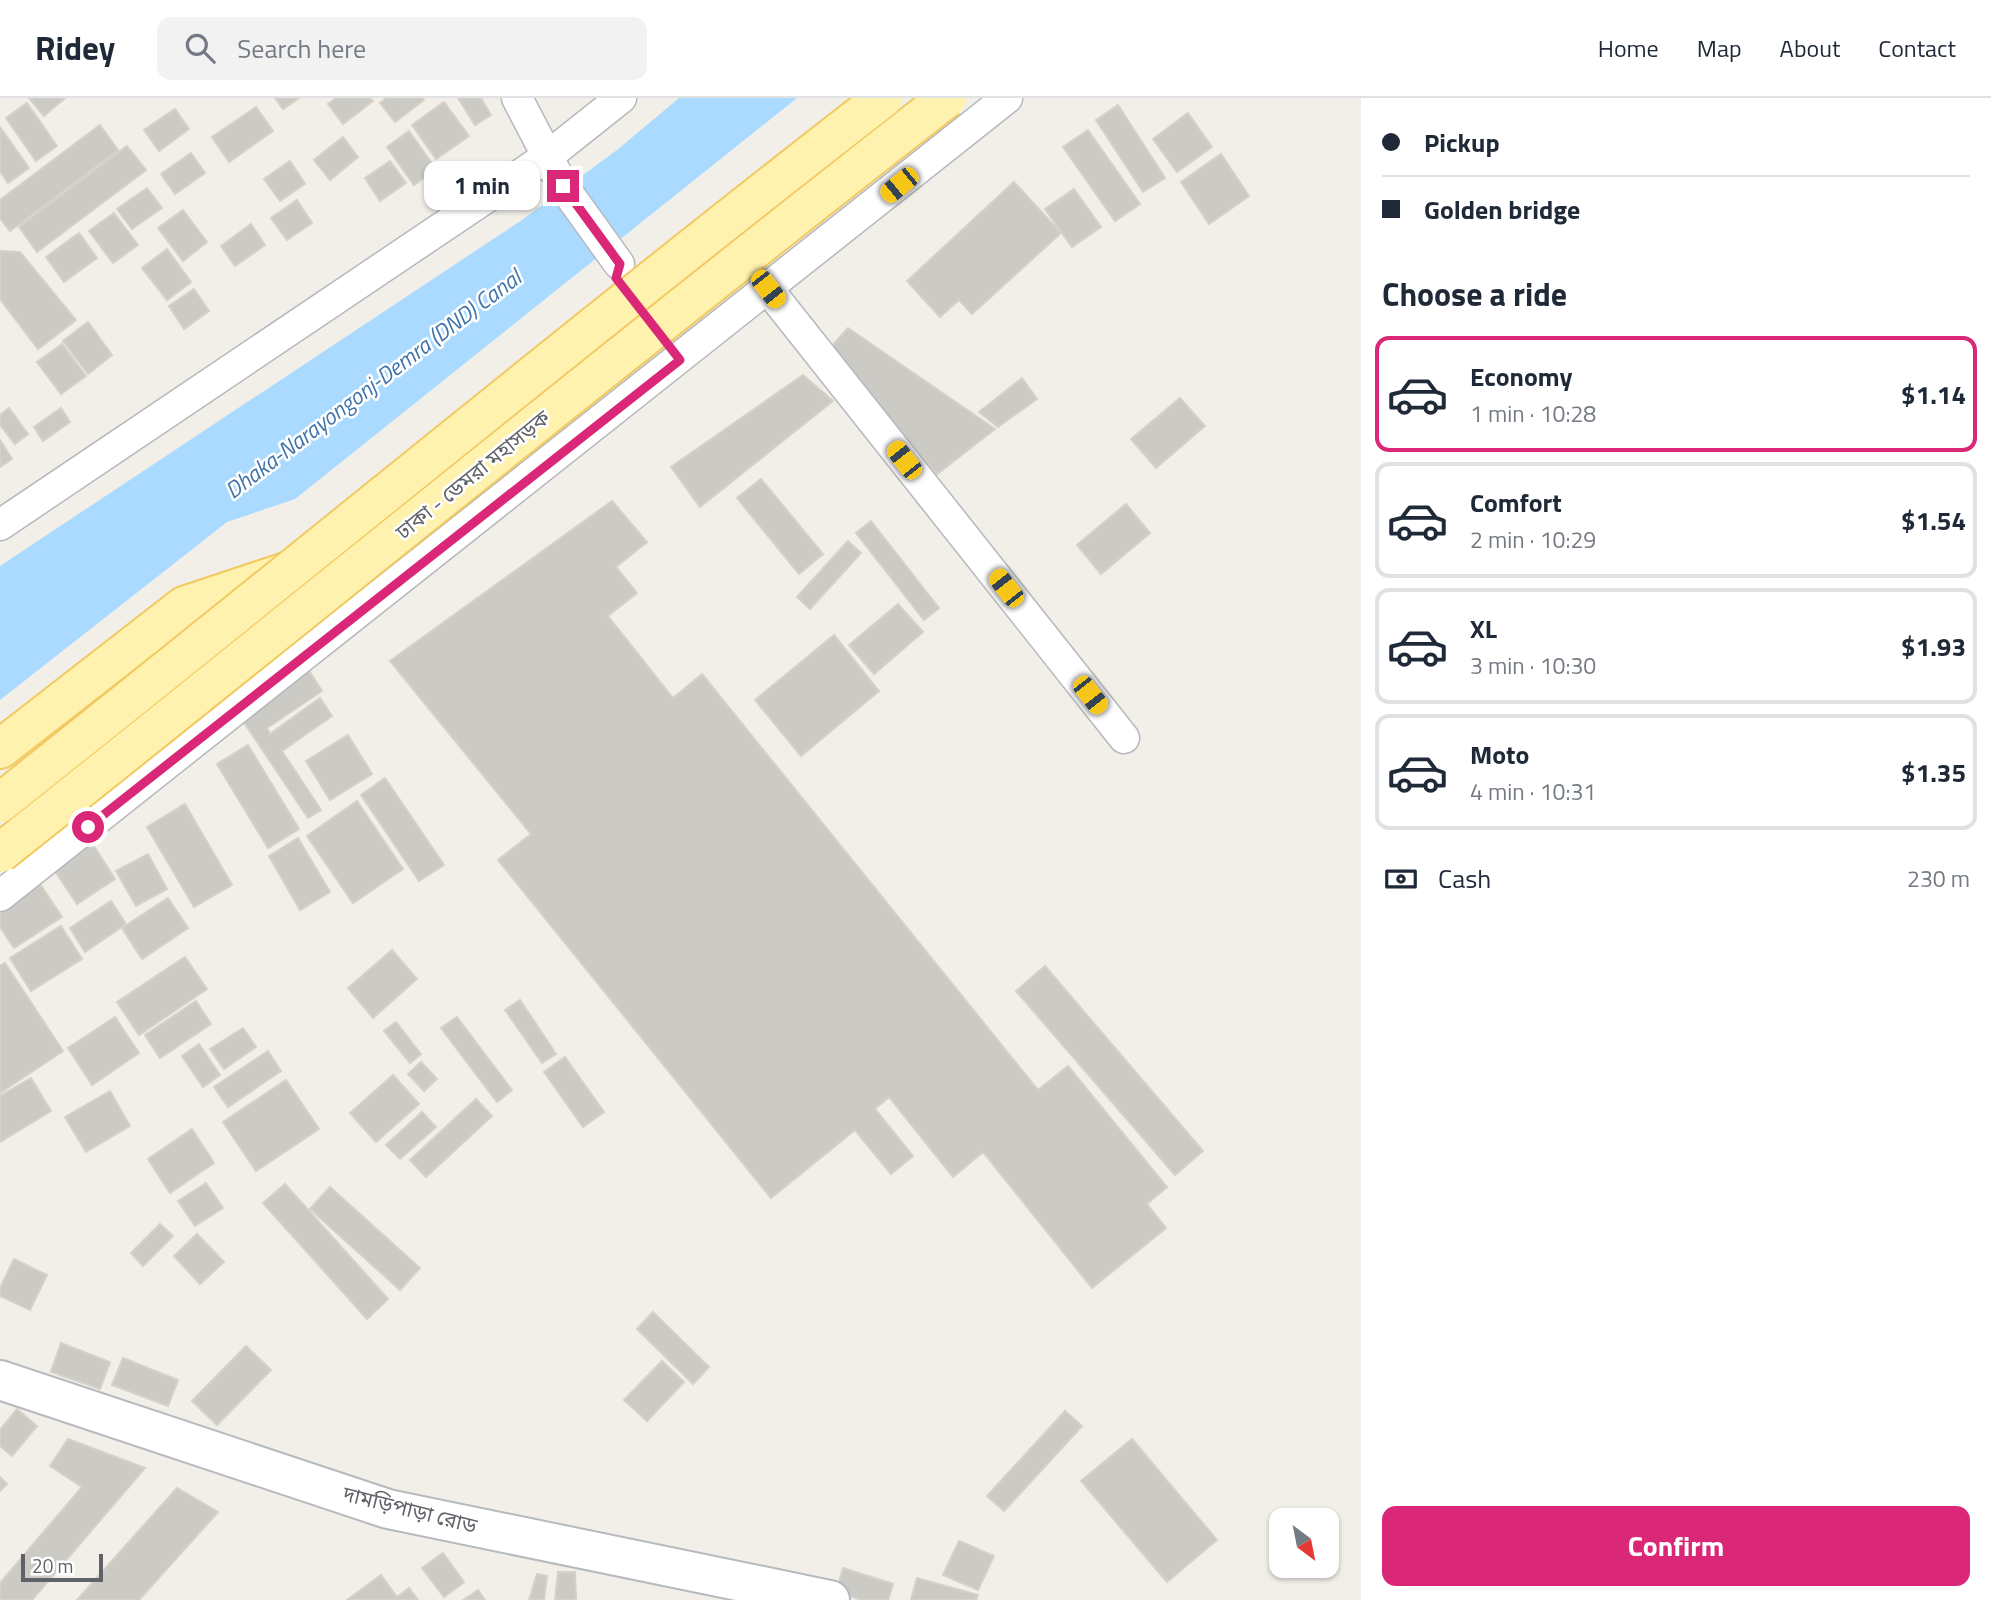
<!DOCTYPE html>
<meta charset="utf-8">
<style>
:root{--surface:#fff;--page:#f2f2f3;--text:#1f2937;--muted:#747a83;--line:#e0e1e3;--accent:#db2777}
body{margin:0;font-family:"Titillium Web","Noto Sans Bengali",sans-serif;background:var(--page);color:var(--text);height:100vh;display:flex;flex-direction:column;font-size:26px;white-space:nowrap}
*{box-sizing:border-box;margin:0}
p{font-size:23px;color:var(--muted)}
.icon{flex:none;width:38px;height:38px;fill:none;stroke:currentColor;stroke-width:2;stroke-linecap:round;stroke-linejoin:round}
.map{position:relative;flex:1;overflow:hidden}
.details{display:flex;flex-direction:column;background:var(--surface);width:630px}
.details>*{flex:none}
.hud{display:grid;align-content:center;height:154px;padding:0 21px;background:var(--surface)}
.needle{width:46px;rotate:148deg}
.fabs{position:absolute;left:1269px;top:1410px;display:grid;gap:14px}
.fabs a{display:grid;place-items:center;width:70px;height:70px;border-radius:14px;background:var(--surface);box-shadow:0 2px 5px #0004;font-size:35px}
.scale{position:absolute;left:21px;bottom:18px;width:82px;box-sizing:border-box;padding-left:7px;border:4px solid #5f6368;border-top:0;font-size:19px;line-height:24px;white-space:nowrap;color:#5f6368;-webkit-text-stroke:5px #fff;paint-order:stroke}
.end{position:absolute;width:32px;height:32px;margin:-16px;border:9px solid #db2777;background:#fff;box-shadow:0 0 0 4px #fff}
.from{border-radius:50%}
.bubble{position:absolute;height:49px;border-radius:14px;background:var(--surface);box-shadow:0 2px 5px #0004;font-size:23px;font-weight:700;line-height:49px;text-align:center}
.car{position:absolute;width:21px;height:42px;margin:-21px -10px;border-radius:9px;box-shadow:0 0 5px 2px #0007;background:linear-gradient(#f5c518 24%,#345 0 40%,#f5c518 0 76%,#345 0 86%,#f5c518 0)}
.hud b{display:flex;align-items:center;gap:24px;height:66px;font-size:26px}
.hud b+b{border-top:2px solid var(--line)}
.hud i{width:18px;height:18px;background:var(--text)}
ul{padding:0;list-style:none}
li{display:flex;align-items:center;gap:21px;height:116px;margin:0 14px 10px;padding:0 7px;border:4px solid var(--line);border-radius:14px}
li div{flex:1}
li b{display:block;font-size:26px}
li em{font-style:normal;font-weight:700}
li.selected{border-color:var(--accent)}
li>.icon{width:63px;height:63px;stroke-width:1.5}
h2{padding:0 21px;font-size:32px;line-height:84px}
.pay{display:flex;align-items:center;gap:18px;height:77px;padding:0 21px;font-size:26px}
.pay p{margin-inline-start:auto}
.cta{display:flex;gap:14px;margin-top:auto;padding:14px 21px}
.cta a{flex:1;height:80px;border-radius:14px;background:var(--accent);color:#fff;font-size:28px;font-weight:700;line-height:80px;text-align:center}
header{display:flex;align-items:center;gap:42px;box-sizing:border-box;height:98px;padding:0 35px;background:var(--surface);border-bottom:2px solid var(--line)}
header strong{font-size:33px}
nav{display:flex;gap:38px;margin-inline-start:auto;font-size:24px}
.search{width:490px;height:63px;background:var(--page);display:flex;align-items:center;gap:18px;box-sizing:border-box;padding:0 24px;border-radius:14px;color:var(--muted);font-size:26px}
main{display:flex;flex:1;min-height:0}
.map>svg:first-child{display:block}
.water{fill:#aadaff}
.building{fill:#cccac5;stroke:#d6d1c6;stroke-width:2}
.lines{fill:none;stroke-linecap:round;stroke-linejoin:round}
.minor-casing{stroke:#b5b8bc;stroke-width:33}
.secondary-casing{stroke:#b6babf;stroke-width:42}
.primary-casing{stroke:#f2c960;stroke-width:42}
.minor{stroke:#fff;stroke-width:30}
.secondary{stroke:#fff;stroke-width:38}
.primary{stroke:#fff2af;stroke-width:38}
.primary-bridge-casing{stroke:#f2c960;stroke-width:42;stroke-linecap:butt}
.primary-bridge{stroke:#fff2af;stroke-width:38}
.route{stroke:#db2777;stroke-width:9}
.labels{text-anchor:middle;stroke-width:5;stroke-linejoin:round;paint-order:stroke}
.street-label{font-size:21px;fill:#5f6368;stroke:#fff}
.water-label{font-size:23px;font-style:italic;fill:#4174aa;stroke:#fff}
</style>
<header>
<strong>Ridey</strong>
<div class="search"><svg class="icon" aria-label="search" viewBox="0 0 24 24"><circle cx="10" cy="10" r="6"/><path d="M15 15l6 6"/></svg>Search here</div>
<nav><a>Home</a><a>Map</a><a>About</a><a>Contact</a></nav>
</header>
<main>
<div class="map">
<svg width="1361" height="1502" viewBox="0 0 1361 1502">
<rect width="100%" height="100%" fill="#f1efe8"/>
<path class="water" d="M679 0H797L295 401 227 424 0 602V468L522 122 617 52Z"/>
<path class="building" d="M29 0H65L44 18Z
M275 0H299L283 11Z
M336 0H370L373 3 343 26 328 6Z
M386 0H422L424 2 395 24 380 5Z
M458 0H481L491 17 475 27Z
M444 4 469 38 436 61 412 27Z
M27 5 57 48 36 63 6 20Z
M1118 7 1165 80 1143 94 1096 22Z
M256 9 273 33 229 64 212 39Z
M175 11 189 31 159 53 144 32Z
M1188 15 1212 49 1177 74 1153 41Z
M100 27 118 52 10 133 0 120V102Z
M0 29 29 70 8 85 0 73Z
M1088 32 1140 106 1115 123 1063 49Z
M409 33 436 71 414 87 387 49Z
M343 39 358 59 330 82 314 62Z
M127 48 146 72 37 154 19 129Z
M191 55 205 75 175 96 161 76Z
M1221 56 1249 98 1209 126 1181 84Z
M290 63 305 86 280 103 264 81Z
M390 63 406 85 380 103 365 80Z
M1014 84 1061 135 972 216 959 202 940 219 907 183Z
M147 90 162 110 132 131 117 111Z
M1074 91 1101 129 1072 149 1045 111Z
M297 102 312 125 287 142 271 120Z
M183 112 207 144 183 163 158 130Z
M114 115 138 147 113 165 89 133Z
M251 126 265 147 235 168 221 148Z
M79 135 97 160 64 184 46 159Z
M167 151 191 184 167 202 142 170Z
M0 153 20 154 76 222 38 251 0 201Z
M194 191 209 213 184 231 169 208Z
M88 224 112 257 88 276 63 243Z
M848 230 995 331 937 376 830 250Z
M62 246 86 278 61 296 37 264Z
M803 277 833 303 700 409 671 369Z
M1022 280 1037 301 998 329 979 314Z
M1180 300 1205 328 1156 370 1131 341Z
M9 310 28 336 15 346 0 327V317Z
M61 310 70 324 43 343 34 329Z
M0 342 12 361 0 369Z
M761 381 823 456 799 476 737 400Z
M612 403 647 444 616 469 637 495 608 518 673 600 702 576 1038 992 1068 968 1167 1089 1147 1106 1166 1130 1092 1190 983 1054 953 1079 889 999 875 1011 913 1058 891 1076 855 1032 771 1100 498 762 531 736 390 563Z
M1126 406 1150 435 1101 476 1077 447Z
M871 423 939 510 924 522 856 435Z
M848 443 861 455 810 511 797 499Z
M898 506 923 534 874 576 849 547Z
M834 537 879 593 801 658 755 602Z
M308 571 322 593 267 630 270 636 320 600 332 618 282 653 321 712 308 720 239 617Z
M348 637 372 676 330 702 306 663Z
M248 647 299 731 268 750 217 666Z
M385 680 444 767 419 783 361 697Z
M357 703 403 771 353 805 307 738Z
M185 706 232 787 194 809 147 729Z
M298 740 330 794 300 812 269 758Z
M90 742 115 781 77 806 51 767Z
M148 756 167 791 136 808 116 773Z
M40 786 62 819 14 850 0 829V813Z
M168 800 188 830 142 861 122 830Z
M111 803 126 826 85 854 70 830Z
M61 828 82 861 31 893 10 860Z
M392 852 417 881 373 920 348 890Z
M185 859 207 891 139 937 117 904Z
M5 865 63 953 0 995V868Z
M1045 868 1203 1053 1175 1077 1016 893Z
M520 902 556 956 542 965 505 912Z
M196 903 211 926 160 960 145 937Z
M115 919 139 955 92 987 68 950Z
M457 919 512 992 497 1004 441 930Z
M396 924 421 956 410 965 384 933Z
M243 930 256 949 224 971 210 951Z
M199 946 220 977 203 989 182 958Z
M268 953 281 973 228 1009 214 989Z
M565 959 604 1014 583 1029 544 974Z
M421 964 437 981 424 993 408 976Z
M393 977 419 1006 376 1044 350 1015Z
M31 980 51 1013 0 1044V998Z
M286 982 319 1031 256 1073 223 1024Z
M110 993 130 1028 86 1054 65 1019Z
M476 1001 492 1018 426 1079 410 1062Z
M422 1014 436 1029 400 1061 386 1047Z
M192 1031 214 1065 170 1095 148 1061Z
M206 1085 223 1110 195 1128 178 1103Z
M285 1086 388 1201 367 1221 263 1105Z
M330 1089 420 1170 400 1192 310 1111Z
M160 1126 173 1138 143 1168 131 1155Z
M197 1136 224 1164 200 1186 174 1158Z
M14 1161 47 1177 30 1212 0 1198V1190Z
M653 1214 709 1269 693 1286 637 1231Z
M61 1245 110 1264 100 1291 51 1274Z
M246 1248 271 1272 217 1327 192 1303Z
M123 1260 178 1282 168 1308 112 1287Z
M662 1263 684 1284 647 1323 624 1302Z
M17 1311 37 1328 12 1358 0 1348V1332Z
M1065 1313 1082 1328 1004 1413 987 1398Z
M68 1341 145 1370 32 1502H0V1485L82 1389 50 1368Z
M1132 1341 1217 1442 1167 1484 1081 1383Z
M0 1379 7 1386 0 1393Z
M177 1390 218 1414 139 1502H77Z
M959 1443 994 1458 978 1492 943 1477Z
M443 1455 464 1484 444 1499 422 1470Z
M843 1470 893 1486 888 1502H862L836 1494Z
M558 1474H575L576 1502H555Z
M537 1476 547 1478 544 1502H529Z
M381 1477 397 1499 409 1490 418 1502H347Z
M917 1480 978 1497 976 1502H911Z
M478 1492 485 1502H463Z"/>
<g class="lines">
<defs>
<path id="minor" d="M517 0 563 88 619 166
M768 191 1124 640
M0 427 548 58 621 0
M0 798 1007 0"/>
<path id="secondary" d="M0 1282 388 1411 830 1502"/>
<path id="primary" d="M0 651 184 508 286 474"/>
</defs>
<use href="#minor" class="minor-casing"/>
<use href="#secondary" class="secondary-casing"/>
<use href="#primary" class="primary-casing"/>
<use href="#minor" class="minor"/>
<use href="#secondary" class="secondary"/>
<use href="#primary" class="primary"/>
<defs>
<path id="primary-bridge" d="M0 705C295 471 585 231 883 0
M0 755C316 504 628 248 947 0"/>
</defs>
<use href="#primary-bridge" class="primary-bridge-casing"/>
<use href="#primary-bridge" class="primary-bridge"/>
</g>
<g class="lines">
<path class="route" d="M88 729 680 262 616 180 620 166 563 88"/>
</g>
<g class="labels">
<g class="street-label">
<text transform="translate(473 377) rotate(-39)" y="7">ঢাকা - ডেমরা মহাসড়ক</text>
<text transform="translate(410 1412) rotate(14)" y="7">দামড়িপাড়া রোড</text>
</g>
<g class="water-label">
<text transform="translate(373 286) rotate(-37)" y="8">Dhaka-Narayongonj-Demra (DND) Canal</text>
</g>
</g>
</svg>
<div class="fabs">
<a><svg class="needle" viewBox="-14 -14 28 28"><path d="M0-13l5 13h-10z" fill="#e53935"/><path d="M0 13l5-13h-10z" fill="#747a83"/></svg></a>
</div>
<div class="scale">20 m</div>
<i class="end from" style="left:88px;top:729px"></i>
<i class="end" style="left:563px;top:88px"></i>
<div class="bubble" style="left:424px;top:63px;width:116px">1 min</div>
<i class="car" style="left:899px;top:87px;rotate:231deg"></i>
<i class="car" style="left:768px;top:191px;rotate:142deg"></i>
<i class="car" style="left:904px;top:362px;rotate:322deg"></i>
<i class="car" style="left:1006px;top:490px;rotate:322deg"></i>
<i class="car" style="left:1090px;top:597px;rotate:142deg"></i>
</div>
<section class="details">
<div class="hud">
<b><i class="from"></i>Pickup</b>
<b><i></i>Golden bridge</b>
</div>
<h2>Choose a ride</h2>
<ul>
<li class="selected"><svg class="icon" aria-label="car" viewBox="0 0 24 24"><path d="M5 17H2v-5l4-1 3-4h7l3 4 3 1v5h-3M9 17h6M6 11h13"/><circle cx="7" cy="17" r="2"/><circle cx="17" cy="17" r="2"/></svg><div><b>Economy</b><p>1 min · 10:28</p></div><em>$1.14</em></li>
<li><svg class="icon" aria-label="car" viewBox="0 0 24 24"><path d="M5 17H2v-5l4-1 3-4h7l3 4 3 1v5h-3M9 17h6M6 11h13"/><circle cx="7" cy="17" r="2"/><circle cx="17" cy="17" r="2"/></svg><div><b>Comfort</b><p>2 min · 10:29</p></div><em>$1.54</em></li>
<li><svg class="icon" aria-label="car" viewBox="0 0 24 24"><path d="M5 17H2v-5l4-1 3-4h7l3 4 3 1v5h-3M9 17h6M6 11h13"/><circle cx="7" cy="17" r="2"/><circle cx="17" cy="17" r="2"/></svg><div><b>XL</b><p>3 min · 10:30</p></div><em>$1.93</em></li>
<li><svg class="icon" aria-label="car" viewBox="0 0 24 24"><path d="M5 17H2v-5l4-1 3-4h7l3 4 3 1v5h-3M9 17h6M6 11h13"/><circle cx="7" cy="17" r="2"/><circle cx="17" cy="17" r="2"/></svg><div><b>Moto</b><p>4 min · 10:31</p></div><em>$1.35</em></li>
</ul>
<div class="pay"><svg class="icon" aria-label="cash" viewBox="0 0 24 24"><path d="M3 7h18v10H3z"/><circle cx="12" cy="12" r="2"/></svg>Cash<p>230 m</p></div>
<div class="cta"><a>Confirm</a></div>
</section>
</main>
